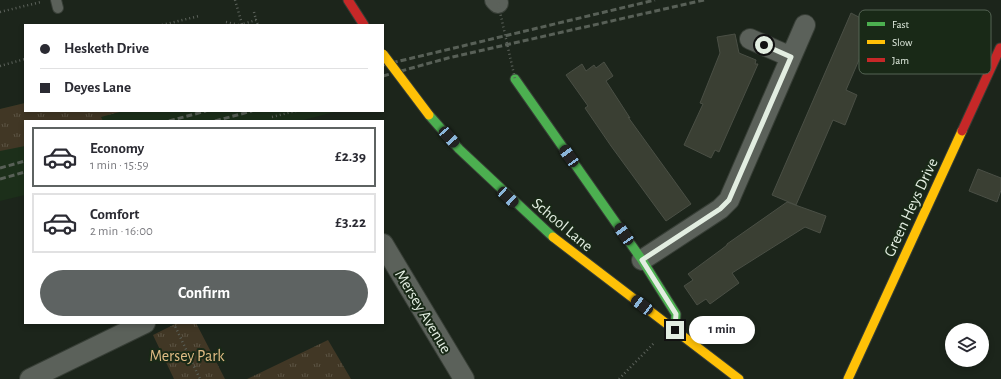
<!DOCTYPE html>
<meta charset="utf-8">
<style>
:root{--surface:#fff;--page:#f7f7f7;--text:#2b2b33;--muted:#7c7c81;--line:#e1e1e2;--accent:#5e6362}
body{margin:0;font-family:"Alegreya Sans",sans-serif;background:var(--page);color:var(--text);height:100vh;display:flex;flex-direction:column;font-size:15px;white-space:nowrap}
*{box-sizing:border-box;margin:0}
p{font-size:13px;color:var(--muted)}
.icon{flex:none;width:22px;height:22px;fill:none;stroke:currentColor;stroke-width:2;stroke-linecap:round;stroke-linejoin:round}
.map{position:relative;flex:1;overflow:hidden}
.side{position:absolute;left:24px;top:120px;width:360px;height:204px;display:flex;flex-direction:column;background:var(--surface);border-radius:0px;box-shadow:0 2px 6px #0003}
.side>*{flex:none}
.hud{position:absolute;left:24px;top:24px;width:360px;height:88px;border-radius:0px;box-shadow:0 2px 6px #0003;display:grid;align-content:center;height:88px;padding:0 16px;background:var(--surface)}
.controls{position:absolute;left:945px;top:323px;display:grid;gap:8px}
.controls a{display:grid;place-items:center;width:44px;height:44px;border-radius:50%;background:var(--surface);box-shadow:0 2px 6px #0003;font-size:20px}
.end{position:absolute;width:18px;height:18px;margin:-9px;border:5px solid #e2ede1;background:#111;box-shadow:0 0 0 2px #111}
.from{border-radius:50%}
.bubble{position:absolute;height:28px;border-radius:14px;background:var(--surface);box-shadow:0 2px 6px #0003;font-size:13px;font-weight:600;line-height:28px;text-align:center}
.car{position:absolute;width:12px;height:24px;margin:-12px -6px;border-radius:5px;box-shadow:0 0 3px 1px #0007;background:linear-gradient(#222 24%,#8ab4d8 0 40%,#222 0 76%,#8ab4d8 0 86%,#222 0)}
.hud b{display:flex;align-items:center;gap:14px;height:38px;font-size:15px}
.hud b+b{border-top:1px solid var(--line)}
.hud i{width:10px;height:10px;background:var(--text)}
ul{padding:7px 0 0;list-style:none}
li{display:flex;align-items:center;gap:12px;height:60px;margin:0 8px 6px;padding:0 8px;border:2px solid var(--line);border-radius:0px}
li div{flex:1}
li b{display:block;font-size:15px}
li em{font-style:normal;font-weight:600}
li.on{border-color:var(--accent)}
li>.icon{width:36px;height:36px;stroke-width:1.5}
.cta{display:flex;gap:8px;margin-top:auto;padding:8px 16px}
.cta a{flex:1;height:46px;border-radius:24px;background:var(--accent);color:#fff;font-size:16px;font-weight:600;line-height:46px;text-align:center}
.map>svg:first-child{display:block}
.built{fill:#1c2f1a}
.grass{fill:url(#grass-tufts)}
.building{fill:#3a3f33;stroke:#4a4f45}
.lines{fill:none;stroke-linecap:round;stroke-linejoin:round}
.lane-casing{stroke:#373e36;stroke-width:12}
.street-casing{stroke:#373e36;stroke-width:22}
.fast-casing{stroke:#373e36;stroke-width:11}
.slow-casing{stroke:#373e36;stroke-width:11}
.jam-casing{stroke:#373e36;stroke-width:11}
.path{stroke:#5c625b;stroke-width:2.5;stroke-dasharray:1 3;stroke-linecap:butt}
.lane{stroke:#5b615a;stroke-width:10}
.street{stroke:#5b615a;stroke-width:20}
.fast{stroke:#4caf50;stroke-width:9}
.slow{stroke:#ffc107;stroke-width:9}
.jam{stroke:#c62828;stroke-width:9}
.rail{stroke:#586057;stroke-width:3;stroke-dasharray:6 3;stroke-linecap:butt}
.slow-bridge-casing{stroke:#373e36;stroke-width:11;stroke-linecap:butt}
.path-bridge{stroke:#5c625b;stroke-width:2.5;stroke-dasharray:1 3;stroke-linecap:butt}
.slow-bridge{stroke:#ffc107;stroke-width:9}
.route{stroke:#e2ede1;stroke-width:5}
.labels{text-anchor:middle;stroke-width:4;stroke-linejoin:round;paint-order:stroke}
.street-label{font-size:16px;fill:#e2ede1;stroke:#192917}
.park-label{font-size:16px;fill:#e0bb84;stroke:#192917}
.key{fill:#192917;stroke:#556454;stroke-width:1}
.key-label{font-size:11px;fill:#e2ede1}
</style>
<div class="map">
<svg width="1001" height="379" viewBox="0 0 1001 379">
<defs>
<pattern id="grass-tufts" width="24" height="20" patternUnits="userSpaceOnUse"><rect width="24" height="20" fill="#413725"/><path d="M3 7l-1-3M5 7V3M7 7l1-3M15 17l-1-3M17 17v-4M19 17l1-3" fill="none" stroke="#5c5444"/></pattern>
</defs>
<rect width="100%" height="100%" fill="#1c251b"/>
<path class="built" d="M25 103V111H338L300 121H25V195L0 201V109Z"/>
<path class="grass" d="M25 103V111H123L101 117 103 121H25V146L0 151V109Z
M177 323H196L225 379H174L153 335Z
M328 340 351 379H247Z"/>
<path class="building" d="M851 13 874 25 846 90 857 95 845 125 833 120 796 205 772 195Z
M735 34 739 53 756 60 755 64H758L719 152 715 150 711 158 684 145 703 104 700 103 720 53 717 37Z
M604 62 613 76 606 81 630 118 628 117 691 204 666 221 611 146 585 108 588 106 566 75 582 64 586 71 594 65 596 68Z
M978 169 1001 178V190L997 202 969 191Z
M787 202 826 216 820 233 805 227 732 273 739 283 710 304 706 299 697 305 684 286 693 280 688 274 722 249 727 245V244Z"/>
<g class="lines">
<defs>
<path id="lane" d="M56 0 58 8"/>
<path id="street" d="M495 0 498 3
M750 39 791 57
M383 244 464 379
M642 260 720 209 729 200 805 25
M30 379 145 323"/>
<path id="fast" d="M515 79 642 260 676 314 675 330
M429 115 459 149 553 237"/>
<path id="slow" d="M553 237 739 379
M848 379 962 131"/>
<path id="jam" d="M348 0 364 25
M962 131 1000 48"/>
</defs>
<use href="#lane" class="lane-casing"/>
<use href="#street" class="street-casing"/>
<use href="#fast" class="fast-casing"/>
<use href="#slow" class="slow-casing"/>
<use href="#jam" class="jam-casing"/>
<path class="path" d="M235 0 242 24
M0 12 41 2
M254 12 256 20
M226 22 239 25
M162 25 199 16
M240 25 256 20 258 25
M0 66 25 59
M272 117 296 111
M176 323 175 326 200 379
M619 379 655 342"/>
<use href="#lane" class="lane"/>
<use href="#street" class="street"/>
<use href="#fast" class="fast"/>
<use href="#slow" class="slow"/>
<use href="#jam" class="jam"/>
<path class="rail" d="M383 65 655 0
M383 76 448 58 704 0
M169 121 206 111
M215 121 252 111
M0 168 25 161
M0 179 25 172"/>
<defs>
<path id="slow-bridge" d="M383 54 429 115"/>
</defs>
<use href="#slow-bridge" class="slow-bridge-casing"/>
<path class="path-bridge" d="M498 3 515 79"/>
<use href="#slow-bridge" class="slow-bridge"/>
</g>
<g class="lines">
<path class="route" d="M675 330 676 314 642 260 720 209 729 200 791 57 764 45"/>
</g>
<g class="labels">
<g class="street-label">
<text transform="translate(910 207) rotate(-65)" y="6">Green Heys Drive</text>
<text transform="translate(563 224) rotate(40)" y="6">School Lane</text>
<text transform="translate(424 311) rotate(59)" y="6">Mersey Avenue</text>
</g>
<g class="park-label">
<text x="187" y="361">Mersey Park</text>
</g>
</g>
<rect x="859" y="10" width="132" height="64" rx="6" class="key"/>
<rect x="867" y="22" width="18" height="4" fill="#4caf50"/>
<rect x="867" y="40" width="18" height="4" fill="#ffc107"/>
<rect x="867" y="58" width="18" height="4" fill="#c62828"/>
<g class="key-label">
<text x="892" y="28">Fast</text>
<text x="892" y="46">Slow</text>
<text x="892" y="64">Jam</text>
</g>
</svg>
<div class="controls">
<a><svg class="icon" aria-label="layers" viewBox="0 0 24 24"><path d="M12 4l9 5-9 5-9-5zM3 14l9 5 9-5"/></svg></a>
</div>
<i class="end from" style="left:764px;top:45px"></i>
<i class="end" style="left:675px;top:330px"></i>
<div class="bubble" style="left:689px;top:316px;width:66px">1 min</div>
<i class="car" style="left:449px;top:137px;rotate:138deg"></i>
<i class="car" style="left:569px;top:156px;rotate:325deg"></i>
<i class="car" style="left:508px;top:197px;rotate:133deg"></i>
<i class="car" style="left:624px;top:234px;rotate:325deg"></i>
<i class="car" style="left:642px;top:305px;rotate:307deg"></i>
<div class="hud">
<b><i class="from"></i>Hesketh Drive</b>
<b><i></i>Deyes Lane</b>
</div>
<section class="side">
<ul>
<li class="on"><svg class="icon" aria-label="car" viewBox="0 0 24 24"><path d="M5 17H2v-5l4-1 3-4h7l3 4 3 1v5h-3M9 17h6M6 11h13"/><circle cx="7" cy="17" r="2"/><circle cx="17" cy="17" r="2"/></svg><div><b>Economy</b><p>1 min · 15:59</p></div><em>£2.39</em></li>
<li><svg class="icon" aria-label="car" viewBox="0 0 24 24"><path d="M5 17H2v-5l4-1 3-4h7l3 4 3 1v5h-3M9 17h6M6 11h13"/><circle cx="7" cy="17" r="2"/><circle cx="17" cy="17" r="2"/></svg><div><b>Comfort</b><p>2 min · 16:00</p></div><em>£3.22</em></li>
</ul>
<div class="cta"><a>Confirm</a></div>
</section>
</div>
